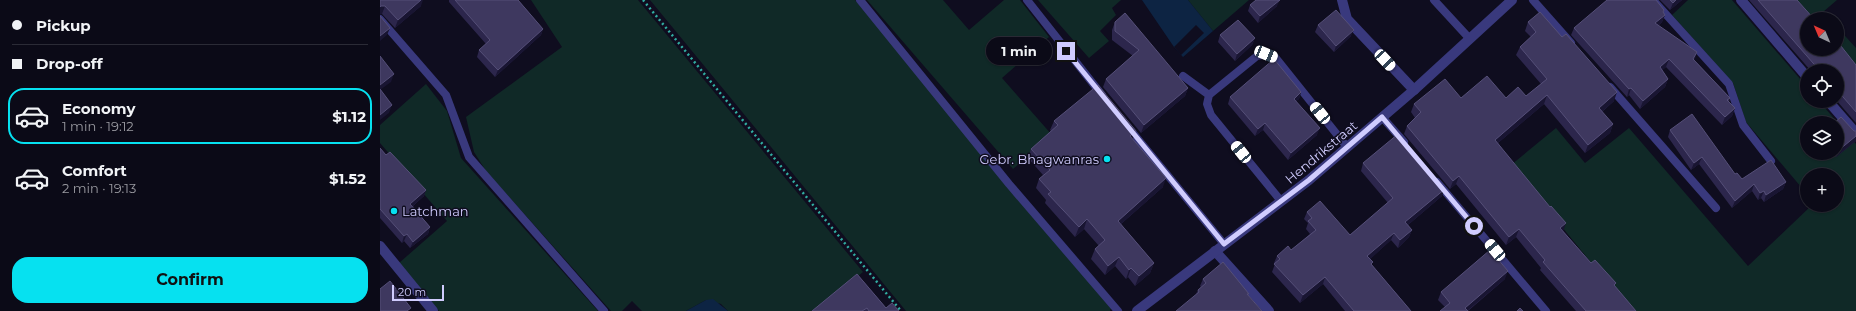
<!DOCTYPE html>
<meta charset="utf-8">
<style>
:root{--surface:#0b0a17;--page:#141320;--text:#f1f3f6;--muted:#9a9aa1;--line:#2b2b36;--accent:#06e1f0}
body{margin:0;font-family:Montserrat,sans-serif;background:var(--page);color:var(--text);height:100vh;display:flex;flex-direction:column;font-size:15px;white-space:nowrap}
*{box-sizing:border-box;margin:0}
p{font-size:13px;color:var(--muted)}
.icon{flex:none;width:22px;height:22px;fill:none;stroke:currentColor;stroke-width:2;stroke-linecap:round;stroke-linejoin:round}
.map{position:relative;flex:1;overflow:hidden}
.side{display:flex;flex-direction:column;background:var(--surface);width:380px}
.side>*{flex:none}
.guide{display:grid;align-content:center;height:88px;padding:0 12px;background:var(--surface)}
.needle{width:26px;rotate:316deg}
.controls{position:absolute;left:1420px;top:12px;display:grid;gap:8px}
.controls a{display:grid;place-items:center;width:44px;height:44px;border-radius:50%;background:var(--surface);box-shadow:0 1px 3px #0004,0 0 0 1px var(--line);font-size:20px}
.scale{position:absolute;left:12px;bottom:10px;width:52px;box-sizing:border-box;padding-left:4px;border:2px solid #d0ccfe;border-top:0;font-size:11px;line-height:14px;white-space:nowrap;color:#d0ccfe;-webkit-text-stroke:3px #0f0d1f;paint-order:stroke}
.end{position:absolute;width:18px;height:18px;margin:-9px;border:5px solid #d0ccfe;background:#111;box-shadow:0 0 0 2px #111}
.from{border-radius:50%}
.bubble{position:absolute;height:28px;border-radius:14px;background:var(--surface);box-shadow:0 1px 3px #0004,0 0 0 1px var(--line);font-size:13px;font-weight:700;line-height:28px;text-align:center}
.car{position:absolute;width:12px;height:24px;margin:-12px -6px;border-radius:5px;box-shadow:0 0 3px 1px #0007;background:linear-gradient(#fff 24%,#345 0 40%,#fff 0 76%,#345 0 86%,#fff 0)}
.guide b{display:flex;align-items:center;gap:14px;height:38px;font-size:15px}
.guide b+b{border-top:1px solid var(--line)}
.guide i{width:10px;height:10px;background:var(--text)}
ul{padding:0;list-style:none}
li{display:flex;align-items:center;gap:12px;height:56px;margin:0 8px 6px;padding:0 4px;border:2px solid transparent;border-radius:16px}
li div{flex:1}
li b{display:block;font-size:15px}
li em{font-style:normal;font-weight:700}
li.selected{border-color:var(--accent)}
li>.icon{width:36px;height:36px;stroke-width:1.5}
.cta{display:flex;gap:8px;margin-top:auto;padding:8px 12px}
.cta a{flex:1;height:46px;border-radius:16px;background:var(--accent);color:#111;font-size:16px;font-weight:700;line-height:46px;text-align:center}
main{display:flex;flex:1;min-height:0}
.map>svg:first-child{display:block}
.green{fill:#102927;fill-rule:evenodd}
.water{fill:#0d2443}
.pier{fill:#0f0d1f}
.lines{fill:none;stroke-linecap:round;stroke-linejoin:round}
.path{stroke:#31ada1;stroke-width:2.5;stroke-dasharray:2 3;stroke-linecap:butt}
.service{stroke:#39397d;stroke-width:8}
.minor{stroke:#39397d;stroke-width:10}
.tertiary{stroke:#39397d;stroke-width:10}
.wall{fill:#2c264c}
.shaded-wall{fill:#191532}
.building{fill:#3e385f;stroke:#554f78}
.route{stroke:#d0ccfe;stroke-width:5}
.poi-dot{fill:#06e1f0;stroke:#0f0d1f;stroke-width:1.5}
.labels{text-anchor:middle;stroke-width:3;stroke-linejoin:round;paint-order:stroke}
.street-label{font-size:13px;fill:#d0ccfe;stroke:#0f0d1f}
.poi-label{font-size:13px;fill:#d0ccfe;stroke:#0f0d1f;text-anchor:end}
</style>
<main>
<section class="side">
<div class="guide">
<b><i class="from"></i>Pickup</b>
<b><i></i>Drop-off</b>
</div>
<ul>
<li class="selected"><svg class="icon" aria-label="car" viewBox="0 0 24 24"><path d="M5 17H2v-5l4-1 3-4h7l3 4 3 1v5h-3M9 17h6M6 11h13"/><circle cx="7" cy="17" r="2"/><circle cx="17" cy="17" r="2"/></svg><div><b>Economy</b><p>1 min · 19:12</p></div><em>$1.12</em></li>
<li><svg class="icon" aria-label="car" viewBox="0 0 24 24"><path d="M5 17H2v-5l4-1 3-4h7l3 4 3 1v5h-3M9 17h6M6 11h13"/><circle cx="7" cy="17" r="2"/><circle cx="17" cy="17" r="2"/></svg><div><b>Comfort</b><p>2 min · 19:13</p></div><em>$1.52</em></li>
</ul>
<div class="cta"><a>Confirm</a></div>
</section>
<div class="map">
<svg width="1476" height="311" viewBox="0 0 1476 311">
<rect width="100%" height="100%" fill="#0f0d1f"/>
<path class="green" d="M151 0H258L483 272 436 311H348L341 304 326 300 306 311H262L252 301 242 311H231L106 171 94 152 86 117 182 47Z
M270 0H475L733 302 730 311H526Z
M487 0H563L589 30 624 0H640L669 37 622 78 672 135 633 169Z
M658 0H741L732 8 736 15 720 31 729 41 709 58Z
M808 0H869L833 31Z
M1308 0H1352L1427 87V101H1439L1476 144V311H1251L1131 165 1176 128 1205 163 1249 128 1368 266 1432 205H1457V175H1427V194L1366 122 1353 83 1292 15ZM1427 123H1457V153H1427Z
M1417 0H1457L1443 12 1450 19H1434Z
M1457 27 1476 48V69L1457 47Z
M46 84 67 111 81 158 218 311H59L19 263 67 221 0 143V125Z"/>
<path class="water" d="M762 0H808L833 31 803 57 794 47Z
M333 299 348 311H306L326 300Z"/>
<path class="pier" d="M816 25 824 33 801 55 794 47Z"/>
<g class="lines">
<path class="path" d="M263 0 521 311"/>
<path class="service" d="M480 0 629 184 738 311
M647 0 722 95
M1054 0 1089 38
M1153 0 1191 43
M1273 0 1349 84 1363 125 1391 161
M0 19 66 95 89 157 224 311
M803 76 829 95
M1230 87 1336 208
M1002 117 1024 142
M748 127 844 244
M1057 182 1166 311
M901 201 831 115 827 104 829 95 877 56 886 54 895 57 967 147"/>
<path class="minor" d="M962 0 967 19 1034 90
M1361 0 1427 77
M1448 101 1476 133
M0 246 53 311
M835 251 889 311"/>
<path class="tertiary" d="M757 311 929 180 1034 90 1132 0"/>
</g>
<path class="wall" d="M0 0 41 6 15 28 2 14Z
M69 0H138L163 29 161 35 115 77 97 57 99 50 106 44 69 2Z
M1280 0H1302L1290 10Z
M1369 0H1417L1434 19 1476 65V123L1457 101V71H1431Z
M870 5 897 6 878 23 868 11Z
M1283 13 1285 15 1282 22 1278 26 1314 60 1350 98 1349 102 1355 108 1352 116 1342 125 1286 67 1282 70 1288 79 1285 87 1260 109 1249 95 1247 97 1191 35 1194 28Z
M735 22 808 88 805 96 761 133 723 87 726 79 753 56 732 40V30Z
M1148 22 1234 101 1222 112 1233 124 1230 133 1205 153 1164 104 1118 143 1183 231 1211 263 1234 286 1256 311H1196L1160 270 1161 268 1136 237 1126 245 1076 184 1070 189 1024 134 1027 126 1035 118 1031 112 1034 104 1081 98H1126L1146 96 1161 84 1136 55 1140 47 1151 37 1145 31Z
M938 25 971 36 954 52 935 32Z
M840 35 875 38 872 45 855 61 838 42Z
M921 92 919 99 916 101 937 135 908 160 883 130 875 136 848 104 850 97Z
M674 121 756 131 753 139 783 187 741 224 774 263 770 273 755 286 748 277 746 279 735 266 725 275 711 259 715 249 719 246 704 229 695 237 665 203 666 200 656 188 659 179 663 175 648 158 651 149 671 131 670 130Z
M1457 123 1474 131H1476V141L1456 157 1453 153H1457Z
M1290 130 1355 174 1362 179 1406 182 1403 189 1384 202 1381 198 1378 200 1372 191 1352 208 1319 164 1311 170 1288 137Z
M0 148 6 155 46 190 44 196 33 206 50 227 48 234 30 248 24 241 22 243 0 218Z
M983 163 1062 196 1028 225 1032 230 1029 237 1018 248 1011 240 990 259 992 265 1031 311H965L943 284 920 303 892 272 895 264 894 263 897 256 911 250 930 234 926 229 928 223 924 219 927 212 970 235 1008 203 981 171Z
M477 274 506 308 519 311H432Z
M823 279 869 294 868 295 816 294 818 290 821 287 820 286Z
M1125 279 1088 311 1065 307 1058 300 1061 292Z"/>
<path class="shaded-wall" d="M41 0H43L41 6 15 28 18 20Z
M900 0 897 6 878 23 880 16Z
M1296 0H1302L1290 10 1293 3Z
M1 6H5L2 14H0V7Z
M1284 10 1282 18 1285 15 1282 22 1272 31 1275 23 1283 12Z
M10 28 7 35 0 41V36Z
M163 29 161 35 115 77 118 70Z
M974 30 971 36 954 52 956 46Z
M875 38 872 45 855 61 857 54Z
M1317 52 1315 59 1310 66 1313 59Z
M1289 59 1286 67 1277 75 1280 67Z
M14 74 11 82 0 90V85Z
M1288 79 1285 87 1260 109 1263 101Z
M808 88 805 96 761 133 764 125Z
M1251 88 1249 95 1247 97 1249 89Z
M921 92 919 99 911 105 914 99Z
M1237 92 1234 101 1216 117 1219 108Z
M1167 95 1164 104 1112 148 1115 140Z
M12 105 9 113 0 120V115Z
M1355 108 1352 116 1342 125 1345 117Z
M885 123 883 130 875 136 878 129Z
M1233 124 1230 133 1205 153 1208 145Z
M940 128 937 135 908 160 911 153Z
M756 131 752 141 750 136Z
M1476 136V141L1456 157 1459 150Z
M1322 157 1319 164 1311 170 1314 163Z
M1079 176 1076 184 1070 189 1073 181Z
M786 178 783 187 734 230 738 221Z
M1406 182 1403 189 1384 202 1386 195Z
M1374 184 1372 191 1352 208 1355 201Z
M1065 189 1062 196 1022 230 1025 222Z
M46 190 44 196 28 210 30 204Z
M1384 191 1381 198 1378 200 1380 193Z
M707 219 704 229 695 237 699 227Z
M1186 223 1183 232 1180 228Z
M50 227 48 234 30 248 33 242Z
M1139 229 1136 237 1126 245 1129 237Z
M1032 230 1029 237 1018 248 1020 240Z
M1014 233 1011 240 985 264 987 256Z
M27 234 24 241 22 243 24 236Z
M739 257 735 266 725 275 728 266Z
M774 263 770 273 755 286 759 276Z
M751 268 748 277 746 279 749 270Z
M1128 271 1125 279 1087 311 1085 308Z
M945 277 943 284 920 303 923 295Z"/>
<path class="building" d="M0 0H41L18 20 5 6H1L0 7Z
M75 0H138L163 29 118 70 99 50 110 40Z
M876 0H900L880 16 870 5Z
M1227 0H1276L1284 10 1283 12 1285 15 1275 23 1317 52 1313 59 1350 98 1347 100 1355 108 1345 117 1289 59 1280 67 1288 79 1263 101 1251 88 1249 89 1194 28Z
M1290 0H1296L1293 3Z
M1378 0H1417L1434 19H1427V49H1457V41L1476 65V112L1457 90V71H1440Z
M956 10 974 30 956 46 938 25Z
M1160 12 1182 37 1186 34 1237 92 1219 108 1233 124 1208 145 1167 95 1115 140 1170 207 1171 206 1186 223 1180 228 1211 263 1215 260 1236 283 1234 285 1256 311H1206L1163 262 1165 260 1139 229 1129 237 1079 176 1073 181 1027 126 1041 112 1034 104 1065 79 1081 98 1107 76 1126 98 1138 87 1146 96 1167 79 1140 47 1156 32 1148 22Z
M745 13 808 88 764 125 726 79 759 50 735 31V22Z
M0 16 10 28 0 36Z
M858 20 875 38 857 54 840 35Z
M0 56 14 74 0 85Z
M894 59 921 92 914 99 940 128 911 153 885 123 878 129 850 97Z
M718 85 756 131 750 136 786 178 738 221 774 263 759 276 751 268 749 270 739 257 728 266 715 249 725 240 707 219 699 227 668 194 671 192 659 179 670 170 651 149 678 125 674 121Z
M0 89 12 105 0 115Z
M1312 114 1355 174 1357 173 1362 179 1391 160 1406 182 1386 195 1384 191 1380 193 1374 184 1355 201 1322 157 1314 163 1290 130Z
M1461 117 1474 131H1476V136L1459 150 1457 148V123H1454Z
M1018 134 1065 189 1025 222 1032 230 1020 240 1014 233 987 256 993 262 991 264 1031 311H974L945 277 923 295 894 264 900 259 897 256 908 246 911 250 936 230 928 221 932 218 927 212 940 201 970 235 1013 198 983 163Z
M0 148 6 155 10 152 46 190 30 204 50 227 33 242 27 234 24 236 0 209Z
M1110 250 1128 271 1085 308 1088 311H1060L1070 303 1061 292Z
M843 262 869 294H867L882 311H796L819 292 818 290 826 283 823 279Z
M477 274 506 308 512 303 519 311H489L487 308 482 311H432Z
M10 281 31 308 27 311H0V289Z
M1140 308 1143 311H1137Z"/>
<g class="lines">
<path class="route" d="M686 51 844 244 929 180 1002 117 1094 226"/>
</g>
<g class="poi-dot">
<circle cx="727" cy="159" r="4"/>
<circle cx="14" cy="211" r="4"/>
</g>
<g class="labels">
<g class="street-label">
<text transform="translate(941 152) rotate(-40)" y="5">Hendrikstraat</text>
</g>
<g class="poi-label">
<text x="719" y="164">Gebr. Bhagwanras</text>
<text x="22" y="216" text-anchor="start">Latchman</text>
</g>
</g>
</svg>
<div class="controls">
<a><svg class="needle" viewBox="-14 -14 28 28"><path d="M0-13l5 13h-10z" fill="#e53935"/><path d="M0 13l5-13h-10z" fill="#9a9aa1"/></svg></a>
<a><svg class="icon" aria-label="locate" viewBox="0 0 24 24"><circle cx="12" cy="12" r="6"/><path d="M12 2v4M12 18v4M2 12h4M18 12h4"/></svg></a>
<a><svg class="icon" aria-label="layers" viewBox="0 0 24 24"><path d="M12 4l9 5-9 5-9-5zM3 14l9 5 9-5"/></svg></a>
<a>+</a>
</div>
<div class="scale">20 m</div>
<i class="end from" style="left:1094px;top:226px"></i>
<i class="end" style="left:686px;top:51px"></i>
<div class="bubble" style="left:606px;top:37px;width:66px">1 min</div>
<i class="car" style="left:886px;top:54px;rotate:112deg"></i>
<i class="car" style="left:1005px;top:60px;rotate:137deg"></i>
<i class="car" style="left:940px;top:113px;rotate:321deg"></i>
<i class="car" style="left:861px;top:152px;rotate:321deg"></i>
<i class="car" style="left:1115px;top:250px;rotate:320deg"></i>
</div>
</main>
